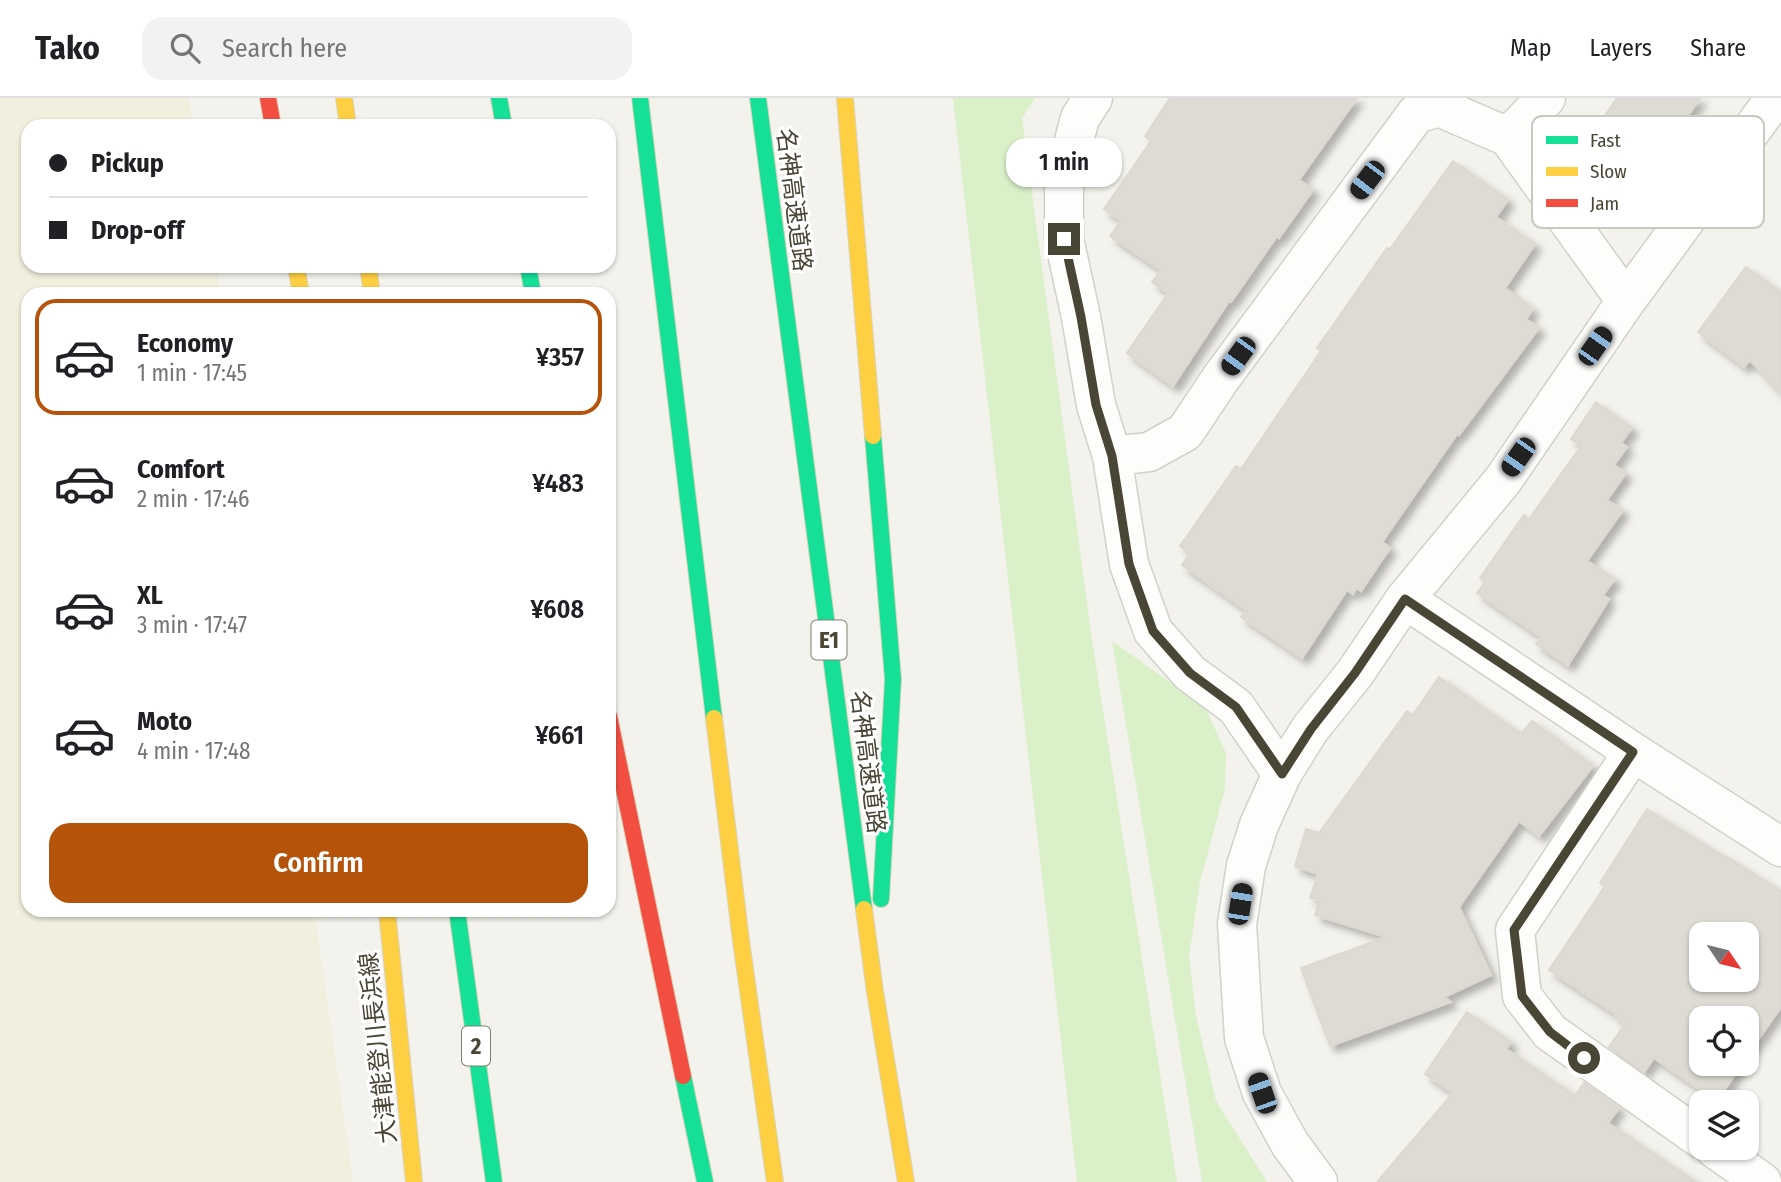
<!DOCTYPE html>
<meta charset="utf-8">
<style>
:root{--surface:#fff;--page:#f2f2f2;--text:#202124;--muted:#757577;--line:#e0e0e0;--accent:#b45309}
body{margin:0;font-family:"Fira Sans Condensed","Noto Sans JP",sans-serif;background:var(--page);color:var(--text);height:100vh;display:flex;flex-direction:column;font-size:26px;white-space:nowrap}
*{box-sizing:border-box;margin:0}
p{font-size:23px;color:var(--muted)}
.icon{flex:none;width:38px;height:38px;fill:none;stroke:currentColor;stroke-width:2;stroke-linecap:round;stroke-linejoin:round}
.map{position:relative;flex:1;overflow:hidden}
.drawer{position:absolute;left:21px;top:189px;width:595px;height:630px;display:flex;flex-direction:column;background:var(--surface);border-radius:21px;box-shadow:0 2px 5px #0004}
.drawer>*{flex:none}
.top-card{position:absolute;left:21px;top:21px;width:595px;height:154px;border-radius:21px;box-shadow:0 2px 5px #0004;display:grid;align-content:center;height:154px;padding:0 28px;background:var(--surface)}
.needle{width:46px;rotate:125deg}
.buttons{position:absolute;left:1689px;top:824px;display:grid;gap:14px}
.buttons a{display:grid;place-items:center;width:70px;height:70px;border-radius:14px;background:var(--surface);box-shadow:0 2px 5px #0004;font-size:35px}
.end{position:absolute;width:32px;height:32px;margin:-16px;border:9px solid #4a4636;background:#fff;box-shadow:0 0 0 4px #fff}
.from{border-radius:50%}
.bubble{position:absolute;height:49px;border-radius:21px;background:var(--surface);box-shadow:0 2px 5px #0004;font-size:23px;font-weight:600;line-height:49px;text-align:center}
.car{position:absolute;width:21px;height:42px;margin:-21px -10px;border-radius:9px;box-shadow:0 0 5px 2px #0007;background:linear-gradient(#222 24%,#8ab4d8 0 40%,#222 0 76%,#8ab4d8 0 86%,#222 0)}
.top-card b{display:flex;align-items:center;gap:24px;height:66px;font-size:26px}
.top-card b+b{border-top:2px solid var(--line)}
.top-card i{width:18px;height:18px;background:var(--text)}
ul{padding:12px 0 0;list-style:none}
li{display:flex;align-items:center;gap:21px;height:116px;margin:0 14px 10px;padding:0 14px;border:4px solid transparent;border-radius:21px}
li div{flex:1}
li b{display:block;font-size:26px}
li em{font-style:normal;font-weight:600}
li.current{border-color:var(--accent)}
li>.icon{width:63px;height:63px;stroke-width:1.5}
.primary-button{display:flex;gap:14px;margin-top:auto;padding:14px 28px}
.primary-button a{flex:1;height:80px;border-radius:21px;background:var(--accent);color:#fff;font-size:28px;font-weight:600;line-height:80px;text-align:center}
header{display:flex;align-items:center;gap:42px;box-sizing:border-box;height:98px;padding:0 35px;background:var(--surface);border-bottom:2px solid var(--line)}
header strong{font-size:33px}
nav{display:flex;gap:38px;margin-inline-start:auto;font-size:24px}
.search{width:490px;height:63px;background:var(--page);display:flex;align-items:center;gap:18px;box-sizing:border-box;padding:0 24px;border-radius:21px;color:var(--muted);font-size:26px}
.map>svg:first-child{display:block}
.education{fill:#f1efdd}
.green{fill:#daf0c9}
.building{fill:#dddbd4;stroke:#dbd9d1;stroke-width:2;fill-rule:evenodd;filter:url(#shadow)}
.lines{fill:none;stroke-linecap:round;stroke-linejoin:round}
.street-casing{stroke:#d1d0c9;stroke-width:41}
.fast-casing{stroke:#d7d3b7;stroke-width:18}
.slow-casing{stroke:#d7d3b7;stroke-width:18}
.jam-casing{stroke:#d7d3b7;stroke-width:18}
.street{stroke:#fdfdfc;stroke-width:38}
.fast{stroke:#16e098;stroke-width:16}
.slow{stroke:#ffcf43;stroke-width:16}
.jam{stroke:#f24e42;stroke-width:16}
.route{stroke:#4a4636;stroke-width:9}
.labels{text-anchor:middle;stroke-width:6;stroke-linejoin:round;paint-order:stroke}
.shield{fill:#fff;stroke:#807e72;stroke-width:2}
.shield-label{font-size:23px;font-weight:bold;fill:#4a4636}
.street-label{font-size:24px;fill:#4a4636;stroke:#fff}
.key{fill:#fff;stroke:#c9c8c3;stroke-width:2}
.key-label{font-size:19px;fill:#4a4636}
</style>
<header>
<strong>Tako</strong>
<div class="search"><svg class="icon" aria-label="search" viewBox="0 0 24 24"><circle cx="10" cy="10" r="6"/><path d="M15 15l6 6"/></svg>Search here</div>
<nav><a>Map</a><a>Layers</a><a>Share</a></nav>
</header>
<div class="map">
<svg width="1781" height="1084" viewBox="0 0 1781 1084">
<defs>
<filter id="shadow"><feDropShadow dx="6" dy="6" stdDeviation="3.5" flood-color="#0004"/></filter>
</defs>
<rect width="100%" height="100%" fill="#f3f2ec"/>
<path class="education" d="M0 0H189L194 28H28V168H216L220 196H28V812H314L353 1084H0Z"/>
<path class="green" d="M953 0H1035L1022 20 1092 542 1177 1084H1077Z
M1112 543 1205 609 1226 655 1225 691 1200 784 1189 859 1196 917 1216 1003 1267 1084H1202Z"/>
<path class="building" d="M1170 0H1357L1299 82 1313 92 1279 140 1277 138 1231 204 1229 203 1173 288 1127 255 1168 195 1152 184 1161 172 1110 138 1121 123 1104 111 1151 43 1145 38Z
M1617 0H1700L1624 111 1568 72Z
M1453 63 1508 102 1496 119 1535 146 1505 190 1533 211 1526 221 1539 230 1459 337 1457 336 1382 444 1390 450 1361 493 1357 490 1353 496 1347 492 1302 560 1241 519 1246 512 1182 467 1190 455 1180 448 1236 368 1241 371 1321 253 1317 250 1387 150 1390 151Z
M1746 169 1781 195V295L1750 262 1744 269 1698 234Z
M1596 304 1632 330 1621 345 1627 349 1614 367 1626 375 1607 402 1623 412 1587 463 1615 481 1603 497 1609 501 1568 567 1536 546 1541 539 1477 495 1485 484 1480 480 1524 417 1529 421 1581 348 1571 341Z
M1439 579 1521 636 1532 623 1593 668 1539 738 1519 723 1459 809 1491 877 1444 899 1451 904 1330 948 1301 870 1386 839 1315 817 1320 802 1310 800 1318 776 1295 768 1306 731 1319 735 1407 613 1413 617Z
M1647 711 1726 760 1727 759 1781 793V909L1746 959V920H1701V966H1742L1717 1003 1654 960 1644 974 1609 949 1625 926 1615 919 1617 917 1549 872 1605 788 1600 785ZM1701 836H1746V882H1701Z
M1467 914 1511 944 1506 951 1575 998 1584 985 1619 1010 1608 1025 1696 1084H1377L1453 995 1425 976Z"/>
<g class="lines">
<defs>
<path id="street" d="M1093 0 1080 20 1064 81V141L1081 219 1096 307 1112 358 1129 466 1153 533 1190 575 1236 609 1282 676
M1508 39 1546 0
M1112 358 1149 354 1185 334 1221 280 1416 16 1439 9 1508 39 1626 203
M1405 501 1633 654 1515 832 1522 898 1550 934 1701 1041
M1633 654 1781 749
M1714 1050 1762 1084
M1318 1084 1290 1046 1262 995 1244 940 1237 826 1246 768 1259 727 1282 676 1310 631 1355 575 1405 501 1503 382 1626 203 1775 0"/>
<path id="fast" d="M499 0 504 28
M640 0 714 620
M758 0 864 811
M528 168 533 196
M873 338 893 581 881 801
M457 812 494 1084
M683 978 705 1084"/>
<path id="slow" d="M344 0 348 28
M845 0 873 338
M296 168 301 196
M368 168 372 196
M714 620 741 843 775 1084
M864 811 875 894 906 1084
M387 812 414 1084"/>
<path id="jam" d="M268 0 273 28
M609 618 683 978"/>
</defs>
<use href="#street" class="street-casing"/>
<use href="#fast" class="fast-casing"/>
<use href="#slow" class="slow-casing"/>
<use href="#jam" class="jam-casing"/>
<use href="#street" class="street"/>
<use href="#fast" class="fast"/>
<use href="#slow" class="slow"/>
<use href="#jam" class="jam"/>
</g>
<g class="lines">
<path class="route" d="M1064 141 1081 219 1096 307 1112 358 1129 466 1153 533 1190 575 1236 609 1282 676 1311 631 1355 575 1405 501 1633 654 1514 832 1522 898 1550 934 1584 960"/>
</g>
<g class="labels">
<g class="shield">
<rect x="811.5" y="522.5" width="35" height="39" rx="5"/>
<rect x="462" y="928.5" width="28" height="39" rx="5"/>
</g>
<g class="shield-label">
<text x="829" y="550">E1</text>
<text x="476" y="956">2</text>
</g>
<g class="street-label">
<text transform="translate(794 102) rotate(83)" y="8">名神高速道路</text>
<text transform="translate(868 664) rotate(83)" y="8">名神高速道路</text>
<text transform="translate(378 950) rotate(-96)" y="8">大津能登川長浜線</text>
</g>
</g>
<rect x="1532" y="18" width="232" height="112" rx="10" class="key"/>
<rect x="1546" y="38" width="32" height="8" fill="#16e098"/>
<rect x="1546" y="69" width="32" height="9" fill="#ffcf43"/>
<rect x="1546" y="101" width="32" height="8" fill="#f24e42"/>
<g class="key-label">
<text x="1590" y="49">Fast</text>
<text x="1590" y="80">Slow</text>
<text x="1590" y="112">Jam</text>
</g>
</svg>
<div class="buttons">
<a><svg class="needle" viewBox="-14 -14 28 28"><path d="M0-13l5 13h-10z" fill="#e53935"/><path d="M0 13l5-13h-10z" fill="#757577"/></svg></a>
<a><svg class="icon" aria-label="locate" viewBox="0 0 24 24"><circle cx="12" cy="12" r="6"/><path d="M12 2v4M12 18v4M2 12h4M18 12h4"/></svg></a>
<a><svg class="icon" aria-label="layers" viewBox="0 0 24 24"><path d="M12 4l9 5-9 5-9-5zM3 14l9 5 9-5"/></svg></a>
</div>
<i class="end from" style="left:1584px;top:960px"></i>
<i class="end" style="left:1064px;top:141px"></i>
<div class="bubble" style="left:1006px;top:40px;width:116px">1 min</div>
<i class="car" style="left:1367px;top:82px;rotate:217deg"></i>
<i class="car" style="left:1595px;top:248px;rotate:35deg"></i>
<i class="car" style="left:1238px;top:258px;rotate:216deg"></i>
<i class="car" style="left:1518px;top:359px;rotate:215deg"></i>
<i class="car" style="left:1240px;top:806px;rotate:9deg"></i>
<i class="car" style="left:1262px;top:995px;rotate:341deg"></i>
<div class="top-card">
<b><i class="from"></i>Pickup</b>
<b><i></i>Drop-off</b>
</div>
<section class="drawer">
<ul>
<li class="current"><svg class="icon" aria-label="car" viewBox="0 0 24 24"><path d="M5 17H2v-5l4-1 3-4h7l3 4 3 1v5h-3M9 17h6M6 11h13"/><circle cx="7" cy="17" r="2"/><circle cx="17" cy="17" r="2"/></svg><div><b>Economy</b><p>1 min · 17:45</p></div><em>¥357</em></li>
<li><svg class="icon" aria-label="car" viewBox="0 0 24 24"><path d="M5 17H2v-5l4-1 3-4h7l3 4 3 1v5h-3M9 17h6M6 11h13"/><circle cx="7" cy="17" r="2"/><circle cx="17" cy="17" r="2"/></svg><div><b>Comfort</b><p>2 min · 17:46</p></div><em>¥483</em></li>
<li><svg class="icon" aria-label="car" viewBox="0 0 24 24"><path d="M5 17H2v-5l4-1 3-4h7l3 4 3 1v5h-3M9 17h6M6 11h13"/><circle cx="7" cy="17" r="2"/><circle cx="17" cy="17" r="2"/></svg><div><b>XL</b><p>3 min · 17:47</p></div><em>¥608</em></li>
<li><svg class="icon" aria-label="car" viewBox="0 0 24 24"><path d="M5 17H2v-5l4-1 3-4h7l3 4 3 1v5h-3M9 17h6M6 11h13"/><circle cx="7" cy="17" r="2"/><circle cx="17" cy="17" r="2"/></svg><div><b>Moto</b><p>4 min · 17:48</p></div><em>¥661</em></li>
</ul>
<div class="primary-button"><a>Confirm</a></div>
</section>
</div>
